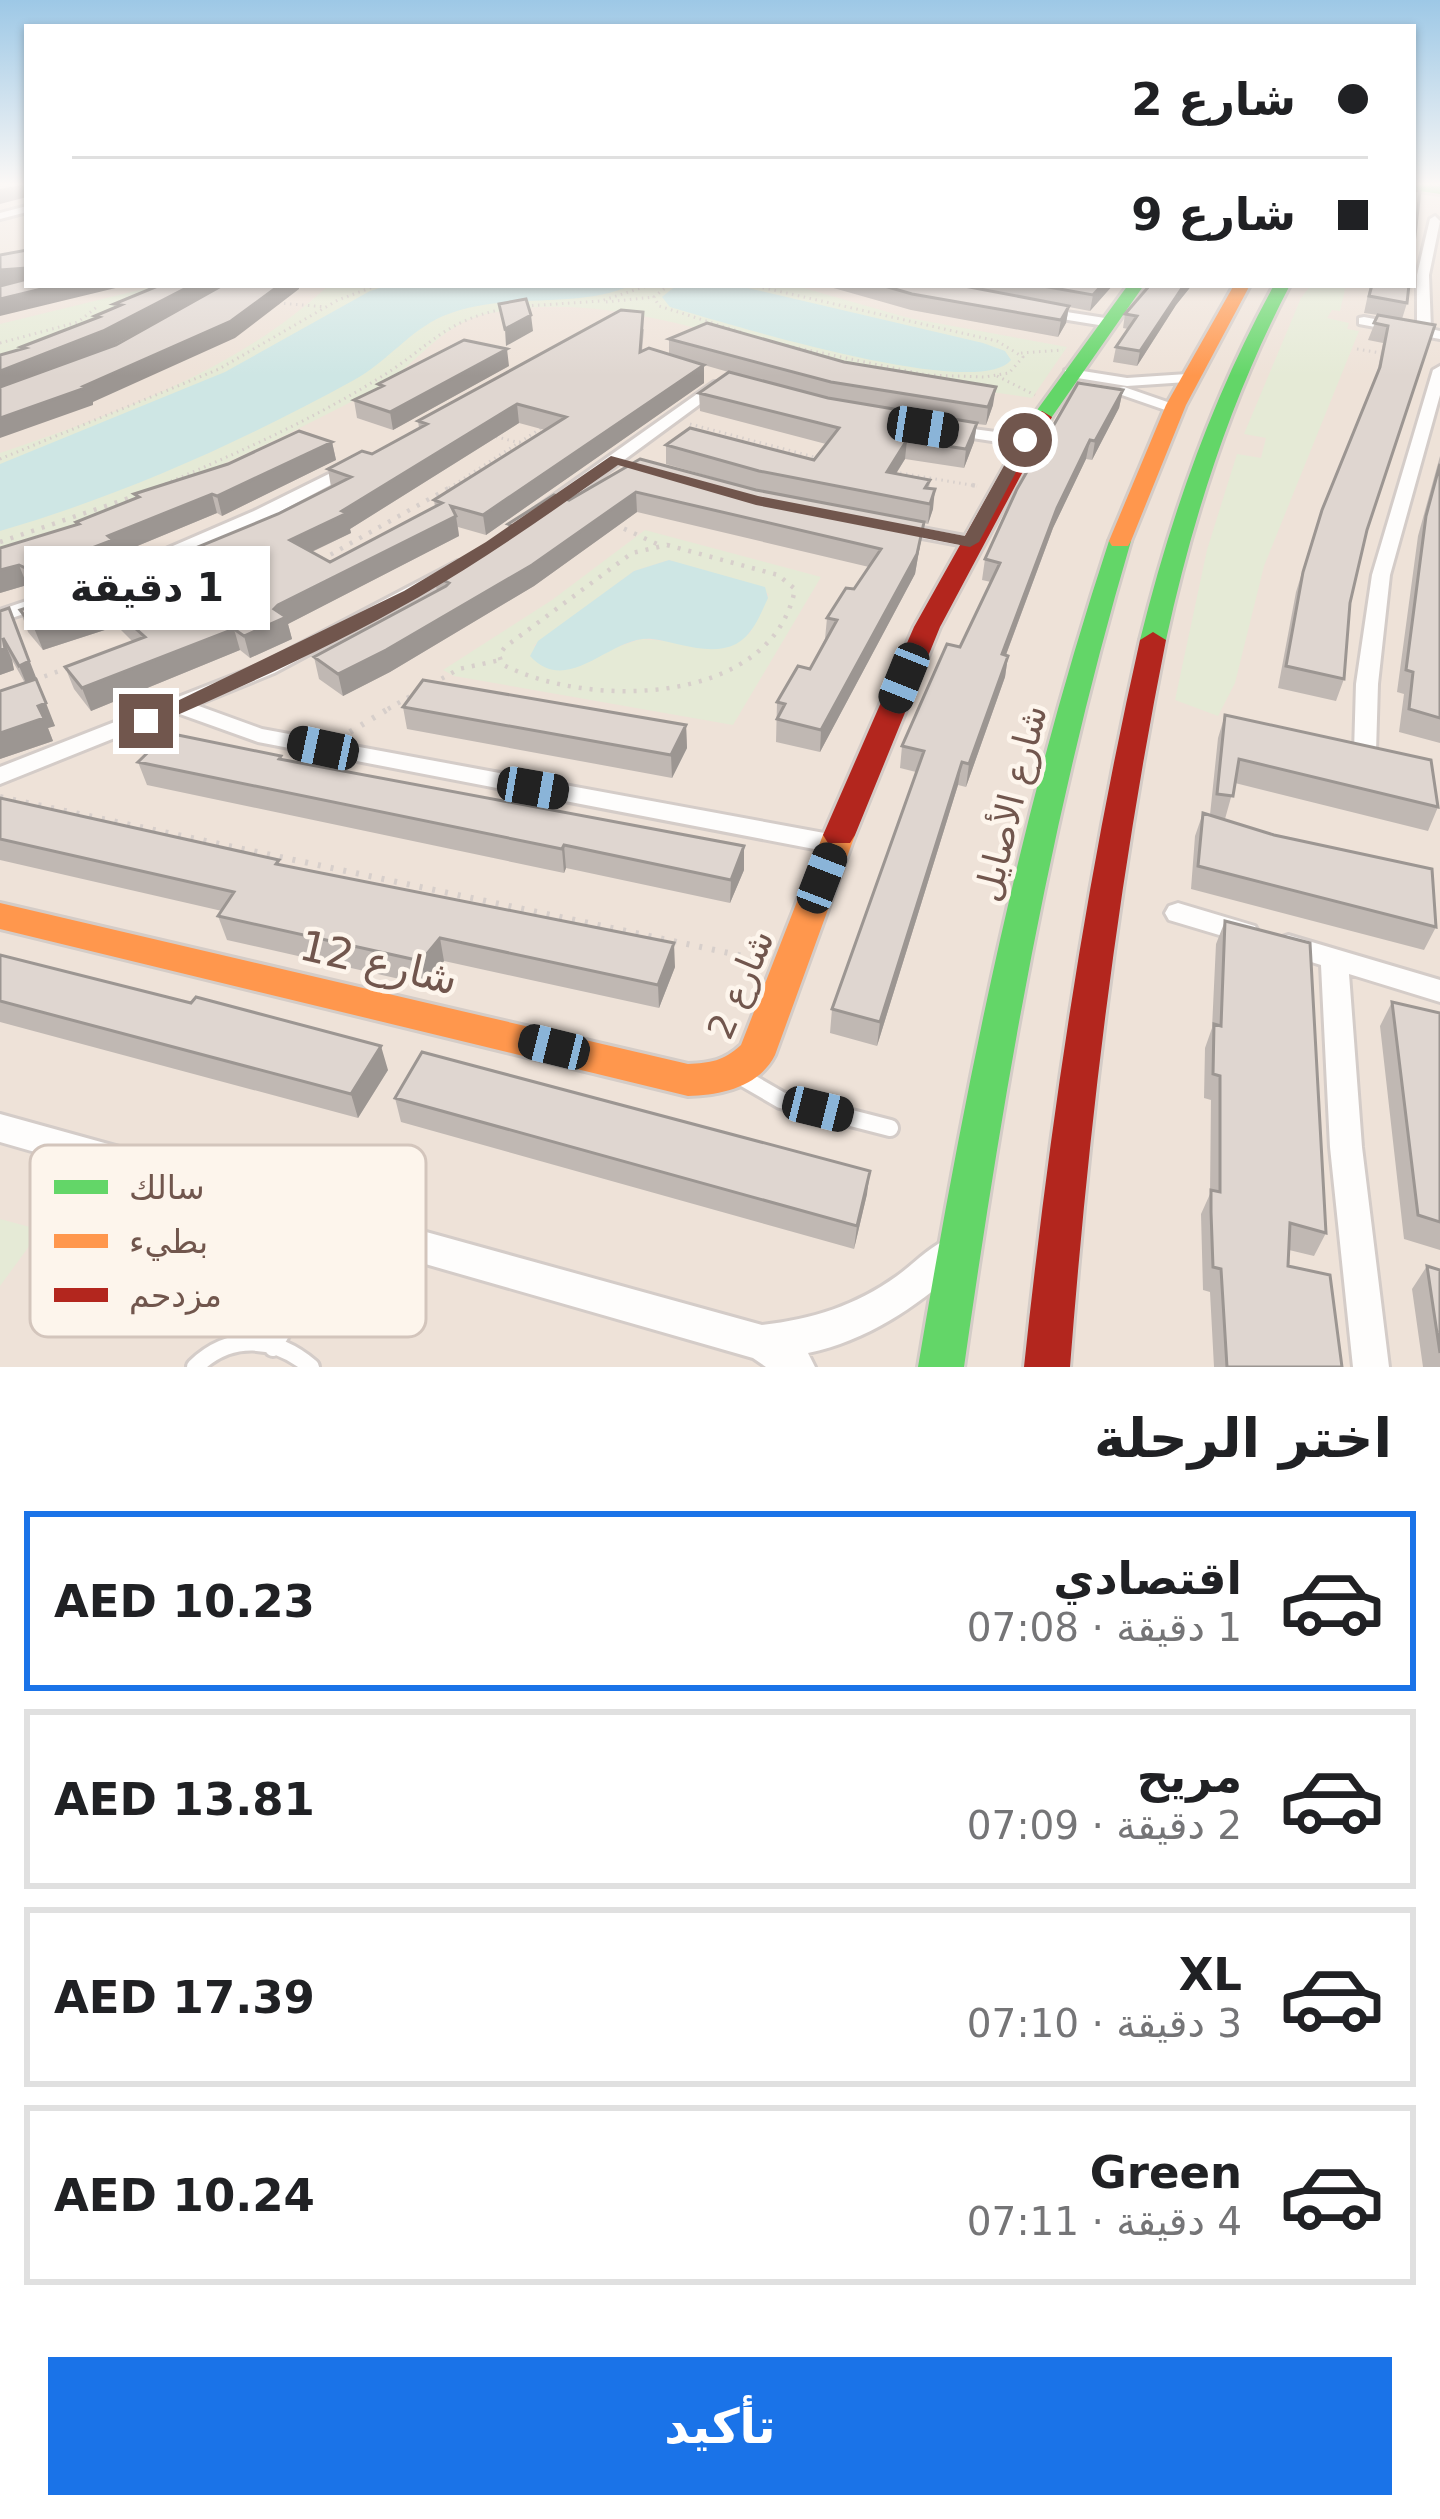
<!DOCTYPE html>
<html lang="ar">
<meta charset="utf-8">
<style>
:root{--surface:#fff;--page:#f2f2f2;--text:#202124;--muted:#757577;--line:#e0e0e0;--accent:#1a73e8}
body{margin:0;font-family:"DejaVu Sans",Cairo,sans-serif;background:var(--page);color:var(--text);direction:rtl;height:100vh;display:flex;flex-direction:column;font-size:45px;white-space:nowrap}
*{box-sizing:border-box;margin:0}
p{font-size:39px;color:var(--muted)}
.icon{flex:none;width:66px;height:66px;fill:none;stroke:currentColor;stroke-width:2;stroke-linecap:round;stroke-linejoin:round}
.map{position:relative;height:1367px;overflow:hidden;direction:ltr}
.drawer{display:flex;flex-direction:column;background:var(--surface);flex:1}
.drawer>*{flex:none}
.guide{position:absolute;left:24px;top:24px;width:1392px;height:264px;border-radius:0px;box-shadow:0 3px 9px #0004;direction:rtl;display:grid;align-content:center;height:264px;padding:0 48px;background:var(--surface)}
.end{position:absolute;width:54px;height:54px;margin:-27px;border:15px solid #71564d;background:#fff;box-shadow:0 0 0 6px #fff}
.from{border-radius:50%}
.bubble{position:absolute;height:84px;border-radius:0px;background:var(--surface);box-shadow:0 3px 9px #0004;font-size:39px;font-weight:700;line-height:84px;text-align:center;direction:rtl}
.car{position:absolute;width:36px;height:72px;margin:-36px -18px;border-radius:15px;box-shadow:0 0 9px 3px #0007;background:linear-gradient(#222 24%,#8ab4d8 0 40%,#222 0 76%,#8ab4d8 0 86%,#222 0)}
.guide b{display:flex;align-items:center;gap:42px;height:114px;font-size:45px}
.guide b+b{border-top:3px solid var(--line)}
.guide i{width:30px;height:30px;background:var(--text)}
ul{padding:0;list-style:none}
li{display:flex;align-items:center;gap:36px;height:180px;margin:0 24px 18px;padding:0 24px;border:6px solid var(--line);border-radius:0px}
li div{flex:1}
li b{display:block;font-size:45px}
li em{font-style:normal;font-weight:700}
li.current{border-color:var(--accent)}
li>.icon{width:108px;height:108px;stroke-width:1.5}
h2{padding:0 48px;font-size:54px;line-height:144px}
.cta{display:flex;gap:24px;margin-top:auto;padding:24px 48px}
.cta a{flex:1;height:138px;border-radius:0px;background:var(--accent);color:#fff;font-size:48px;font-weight:700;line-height:138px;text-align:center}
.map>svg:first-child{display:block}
.residential{fill:#eee2d8}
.green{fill:#e5ead6;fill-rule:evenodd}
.water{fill:#cee6e4}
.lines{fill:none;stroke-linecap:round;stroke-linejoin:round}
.lane-casing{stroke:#d4ccc8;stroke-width:22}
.street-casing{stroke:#d4ccc8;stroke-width:6}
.fast-casing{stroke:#d4ccc7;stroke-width:6}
.slow-casing{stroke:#d4ccc7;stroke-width:6}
.jam-casing{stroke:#d4ccc7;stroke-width:6}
.path-far2{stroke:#d7cfcb;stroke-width:3;stroke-dasharray:1.5 4.5;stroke-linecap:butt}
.path-far1{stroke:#d7cfcb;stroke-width:4.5;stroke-dasharray:3 8;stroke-linecap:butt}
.path{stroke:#d7cfcb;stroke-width:6;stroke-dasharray:3 10;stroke-linecap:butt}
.lane{stroke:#fefdfc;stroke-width:16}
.street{fill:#fefdfc;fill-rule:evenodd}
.fast{fill:#63d668;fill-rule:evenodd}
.slow{fill:#ff974d;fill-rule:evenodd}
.jam{fill:#b3261e;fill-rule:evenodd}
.wall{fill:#c0b8b3;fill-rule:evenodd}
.shaded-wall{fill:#9c9692}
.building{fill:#dfd6d0;stroke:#9c9692;stroke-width:3;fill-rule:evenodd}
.route{fill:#71564d}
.labels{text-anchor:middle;stroke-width:9;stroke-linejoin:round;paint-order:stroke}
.street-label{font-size:36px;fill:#71564d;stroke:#fdf5ec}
.near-street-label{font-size:42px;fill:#71564d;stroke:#fdf5ec}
.key{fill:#fdf5ec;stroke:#d3c5bc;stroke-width:3}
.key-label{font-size:33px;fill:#71564d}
</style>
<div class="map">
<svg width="1440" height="1367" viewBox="0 0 1440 1367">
<rect width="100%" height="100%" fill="#f6f0ea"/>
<path class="residential" d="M0 185H27V285H1413V185H1440V1367H0Z"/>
<path class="green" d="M160 285H167L0 364V324Z
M329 285H793L909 318 1067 347 1032 398C975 389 917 383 861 371 740 347 612 286 486 314 439 325 417 366 375 389 255 454 129 508 0 552V453C116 414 238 370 329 285Z
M1311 285H1346L1340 311 1332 310 1327 318 1349 323 1347 329 1359 331 1264 566 1235 683 1218 716 1175 700 1207 550 1237 454 1261 458 1266 438 1244 434 1301 298Z
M645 530 821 577 733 725 454 676 443 670 552 600ZM669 560 769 594 750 633 730 646 641 639 611 649 533 646 634 571Z
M0 1219 41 1230 0 1286Z"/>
<path class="water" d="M632 285C573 311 504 290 443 316 409 331 387 362 354 380 241 442 124 495 0 531V464L225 372 370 291 389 285Z
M677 285 739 286 983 343 1005 351 1011 360C978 402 722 322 670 307L662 297Z
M669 560 765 587 768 598C760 615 753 635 736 644 710 657 678 642 652 639 610 635 569 698 530 656L538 641 634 571Z"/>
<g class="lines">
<defs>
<path id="lane" d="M745 1079 781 1100 890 1128
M273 1348 342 1227
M195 1367C230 1333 275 1336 311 1367"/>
<path id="street" d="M27 206V212L0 219V213Z
M1435 216 1440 221 1429 275 1431 329 1440 331V339L1359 324V318L1364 317 1417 327V275L1430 219Z
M1041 308 1105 318 1111 322 1105 326 1037 315V309Z
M1440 366V395L1390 575 1378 684 1376 752 1365 759 1354 752 1356 684 1372 575 1433 370Z
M1070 369 1127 378 1187 374 1194 378 1187 382 1127 386 1065 376V370Z
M714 382 726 385 545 518H533V510Z
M1124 387 1179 406 1181 409 1174 413 1119 394V388Z
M951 426 1025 436 1033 441 1025 446 946 434 943 431Z
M353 462 359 464V470L266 519 110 584H96L94 580 254 511Z
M896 523 970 537 979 542 970 547 890 532V524Z
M458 561 465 563 467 567 465 571 274 673 196 705 262 729 835 835 844 838 847 844 844 850 835 853 258 742 177 713 0 784V767L260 665Z
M73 585 82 591 80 595 0 622V610Z
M1178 903 1255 926 1259 933 1255 940 1246 943 1169 920 1165 913 1169 906Z
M1288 935 1440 980V1002L1349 974 1362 1147 1389 1367H1353L1330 1147 1321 965 1279 952 1275 945 1279 938Z
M0 1114 762 1325C813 1319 855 1306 897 1276 915 1263 931 1245 952 1237L964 1241 969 1253 964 1265C918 1305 870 1340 808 1353L815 1367H766L753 1358 0 1142Z"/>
<path id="fast" d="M1413 185 1440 186V194L1413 190Z
M1128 285H1144L1049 421H1035L1032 417Z
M1274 285H1290C1231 398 1193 516 1166 640L1162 645H1144L1140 640C1171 515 1212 398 1274 285Z
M1120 534 1131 541C1051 812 1004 1087 964 1367H918C965 1087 1020 811 1109 541Z"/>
<path id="slow" d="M1234 285H1250L1186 405 1131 541 1128 546H1112L1109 541 1166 405Z
M839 824 850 827 855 835 775 1055C759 1087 721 1095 688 1096L0 929V903L688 1064C710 1063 724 1061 741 1045L823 835 828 827Z"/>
<path id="jam" d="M1042 411 1052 417 940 627 855 835 850 843H828L823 835 914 627 1032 417Z
M1153 632 1166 640C1118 881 1089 1122 1070 1367H1024C1050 1122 1086 880 1140 640Z"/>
</defs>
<use href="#lane" class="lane-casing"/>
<use href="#street" class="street-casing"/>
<use href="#fast" class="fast-casing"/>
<use href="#slow" class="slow-casing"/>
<use href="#jam" class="jam-casing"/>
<path class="path-far2" d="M669 285 654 297 659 306 744 333
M751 285 997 341 1023 357 1009 373 984 377 927 375 784 345
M606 302 654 297
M278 303 326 307
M526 306 601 301 650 285
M0 343 78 322 98 306
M1357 349 1381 353
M1021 353 1063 350
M997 376 1035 395
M690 424 818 458
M490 435 520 443
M0 459 219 369 338 300 378 285
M894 472 977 486
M160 486C233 455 308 422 376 380 427 350 440 322 503 309
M449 488 543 427"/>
<path class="path-far1" d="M972 485 977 486
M614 524 657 544
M0 542 138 495
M667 545 778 575 795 589C772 707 586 709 502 664L499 655 505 647 632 553Z
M321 560 454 485
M34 680 68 668
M432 684 459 669 500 660
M388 709 412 695"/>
<path class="path" d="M350 732 393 706
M0 797 757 959"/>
<use href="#lane" class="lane"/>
<use href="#street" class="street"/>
<use href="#fast" class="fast"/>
<use href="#slow" class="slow"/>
<use href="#jam" class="jam"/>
</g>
<path class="wall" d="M823 285H1113L1090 311 1069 307 1066 323 1058 337 911 310Z
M1150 285H1192L1176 305 1137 366 1113 362 1116 347 1128 329 1123 328 1125 314Z
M1370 285H1409L1407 303 1402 319 1367 530 1350 603 1344 679 1336 701 1278 688 1296 592 1315 530 1376 378 1383 343 1368 340 1378 315 1364 313Z
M644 329 642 351 669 354V339L993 405 986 425 977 424 974 442 964 468 905 459 896 474 930 480 929 489 933 509 928 524 924 523 915 574 820 752 776 742 777 702 810 669 825 639 827 618 854 589 869 567 637 512 534 586 390 672 343 696 319 679 314 657 437 591 434 576 509 532 508 524 569 500 640 459 757 490 666 464V445L814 460 826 444 700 411 699 393 746 377 704 365V383L486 535 458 527 459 536 288 624 292 639 250 658 240 650 91 711 74 689 65 667 133 642 117 626 43 650 28 632 20 610 50 600 46 589 130 575 278 514 331 487 328 469 372 454 419 428 418 421ZM519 423 545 430 434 500 435 507 330 562 312 552 351 533 350 529Z
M509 366 393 430 357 418 354 400 379 388 378 384Z
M1123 390 1119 408 1092 460 1086 459 1053 528 1006 655 1008 656 1005 677 966 787 958 785 877 1046 830 1033 832 1009 916 772 900 768 902 746 960 647 991 582 982 580 985 559Z
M332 442 336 460 222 516 217 513 118 554 120 560 40 591 27 585 0 593V548L77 525 76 522 136 498 134 494Z
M1440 456V743L1399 732 1404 694 1397 692 1418 536Z
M0 611 55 726 48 728 53 741 0 759V691L25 683 12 660 14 670 0 675Z
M403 707 686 725 687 748 672 778 407 729Z
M1225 715 1438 807 1428 831 1235 783 1225 819 1436 927 1424 950 1191 889 1195 836 1203 813 1210 815 1218 738Z
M282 760 744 870 730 903 566 868 564 873 147 785 138 762Z
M0 798 280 865 675 967 659 1008 444 961 426 985 227 940 218 916 222 911 0 860Z
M1225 921 1326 1233 1314 1256 1289 1250 1288 1266 1342 1367H1214L1210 1292 1203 1290 1201 1214 1210 1194 1211 1100 1204 1098 1205 1048 1212 1028 1216 944Z
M0 955 191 1003 388 1070 358 1118 0 1022Z
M1392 1002 1440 1013V1250L1404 1239 1380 1026Z
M395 1098 867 1194 854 1249 401 1122Z
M1427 1266 1440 1270V1367H1423L1412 1289Z"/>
<path class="shaded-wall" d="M20 185H27V197L0 204V189Z
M27 268V284L0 286V270Z
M58 285H128L0 316V299Z
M192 285H225L108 348 0 391V371Z
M280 285H299V289L235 338 93 402V405L0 438V418L84 386Z
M1102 285H1113L1090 311 1093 295Z
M1184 285H1192L1176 305 1137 366 1140 351Z
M1069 306 1066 323 1058 337 1061 320Z
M531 315 533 331 506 346 505 329Z
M507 349 509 366 393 430 390 412Z
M704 365V383L486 535 483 515Z
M996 387 993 405 986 425 988 407Z
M1123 390 1119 408 1092 460 1095 441Z
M517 404 519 423 350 529 351 533 294 560 290 540 342 511Z
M977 423 974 442 964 468 966 449Z
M907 440 905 459 885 491 887 472Z
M1090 440 1086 459 1053 528 998 676 1002 654 1057 508Z
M332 442 336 460 222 516 217 496Z
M935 489 933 509 928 524 930 504Z
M636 492 637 512 534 586 390 672 343 696 338 674Z
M212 494 217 513 118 554 120 560 40 591 32 571 108 536Z
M456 516 459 536 288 624 292 639 250 658 244 636 278 605Z
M924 522 915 574 820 752 821 730Z
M19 565 27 585 0 593V570Z
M109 605 117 626 43 650 34 628Z
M9 608 55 726 48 728 53 741 0 759V733L28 688 19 666Z
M234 629 240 650 91 711 82 688Z
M3 638 12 660 14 670 0 675V650Z
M1008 656 1005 677 966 787 969 764Z
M686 725 687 748 672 778 671 755Z
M962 762 958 785 877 1046 880 1022Z
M564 845 566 868 564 873 562 849Z
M744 846V870L730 903 731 880Z
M440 938 444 961 426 985 421 961Z
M674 943 675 967 659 1008 658 985Z
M381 1046 388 1070 358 1118 351 1094Z
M870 1171 867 1194 854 1249 857 1226Z"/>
<path class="building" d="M1413 190 1420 191 1413 253Z
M27 250V268L0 270V255Z
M27 279V285H58L0 299V286Z
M160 285H192L103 331 0 371V355L25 348 21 347 99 317 95 316 121 305 114 304Z
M223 285H280L231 321 84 386 88 387 0 418V387L116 345Z
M881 285H959L1069 306 1061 320 912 294Z
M1037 285H1102L1093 295Z
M1150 285H1184L1140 351 1116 347 1137 316 1125 314Z
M1372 285H1409L1407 303 1369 296Z
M526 299 531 315 505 329 499 304Z
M621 310 643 312 640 352 649 348 704 365 483 515 451 506 456 516 278 605 274 609 286 617 244 636 234 629 82 688 65 667 145 637 109 605 34 628 20 610 54 599 46 589 118 564 130 575 278 514 351 477 328 469 362 451 372 454 427 424 418 421ZM517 404 566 417 434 500 442 503 330 562 290 540 347 513 342 511Z
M1378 315 1435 325 1367 530 1350 603 1344 679 1286 666 1303 572 1322 510 1380 367 1388 326 1374 323Z
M707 323 844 362 996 387 988 407 831 382 669 339Z
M464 340 507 349 390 412 354 400 383 386 378 384Z
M729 372 828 398 977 423 966 449 907 440 887 472 930 480 925 488 935 489 930 504 759 471 666 445 690 428 814 460 839 428 699 393Z
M1078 383 1123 390 1095 441 1090 440 1057 508 1002 654 1008 656 969 764 962 762 880 1022 832 1009 924 751 902 746 947 644 960 647 1000 563 985 559 1017 489Z
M299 431 332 442 217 496 212 494 108 536 113 540 32 571 19 565 0 570V548L79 524 76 522 139 497 134 494 228 464Z
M640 459 756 490 924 522 917 554 821 730 777 719 785 704 777 702 798 666 810 669 837 620 827 618 846 588 854 589 881 549 636 492 532 565 386 650 338 674 314 657 446 586 449 583 434 576 517 527 508 524 554 495 569 500Z
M1440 464V718L1409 709 1413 672 1406 670 1426 516Z
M9 608 29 661 19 666 3 638 5 649 0 650V611Z
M36 679 46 703 38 706 44 718 0 733V691Z
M423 680 686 725 671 755 403 707Z
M1225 715 1431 760 1438 807 1239 759 1233 796 1217 794Z
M168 733 281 756 279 759 744 846 731 880 564 845 562 849 138 762Z
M0 798 279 860 276 864 674 943 658 985 440 938 421 961 218 916 234 892 0 839Z
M1203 813 1274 835 1432 869 1436 927 1198 866Z
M1225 921 1310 943 1326 1233 1290 1223 1288 1266 1330 1275 1342 1367H1227L1221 1269 1213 1267 1211 1212V1190L1220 1192V1076L1213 1074 1214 1024 1221 1026Z
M0 955 191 1003 196 997 381 1046 351 1094 0 1001Z
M1392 1002 1440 1013V1222L1418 1215Z
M422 1052 870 1171 857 1226 395 1098Z
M1427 1266 1440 1270V1353Z"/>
<linearGradient id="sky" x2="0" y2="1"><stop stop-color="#9dc8e6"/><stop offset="0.49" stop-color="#fbf8f6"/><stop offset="1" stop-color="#fbf8f6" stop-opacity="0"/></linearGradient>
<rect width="1440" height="376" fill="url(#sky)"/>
<path class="route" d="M1020 437 1033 440 979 542 970 547 756 505 618 465C553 511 488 557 419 597 333 646 244 686 154 725L136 721 404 591 486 542 611 456 758 496 965 536Z"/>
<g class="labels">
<g class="street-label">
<text transform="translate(1010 803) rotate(-76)" y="13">شارع الأصايل</text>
<text transform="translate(740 984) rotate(-67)" y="13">شارع 2</text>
</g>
<g class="near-street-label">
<text transform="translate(379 962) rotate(13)" y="15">شارع 12</text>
</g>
</g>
<rect x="30" y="1145" width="396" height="192" rx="18" class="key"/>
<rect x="54" y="1180" width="54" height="14" fill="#63d668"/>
<rect x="54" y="1234" width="54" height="14" fill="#ff974d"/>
<rect x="54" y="1288" width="54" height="14" fill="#b3261e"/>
<g class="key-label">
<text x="129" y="1199">سالك</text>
<text x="129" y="1253">بطيء</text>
<text x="129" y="1307">مزدحم</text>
</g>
</svg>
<i class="end from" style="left:1025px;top:440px"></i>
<i class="end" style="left:146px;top:721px"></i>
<div class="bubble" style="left:24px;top:546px;width:246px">1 دقيقة</div>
<i class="car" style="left:923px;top:427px;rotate:99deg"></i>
<i class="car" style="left:904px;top:678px;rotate:202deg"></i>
<i class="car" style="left:323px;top:748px;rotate:282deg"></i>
<i class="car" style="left:533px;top:788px;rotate:100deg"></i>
<i class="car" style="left:822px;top:878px;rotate:21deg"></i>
<i class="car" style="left:554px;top:1047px;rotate:284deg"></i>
<i class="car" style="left:818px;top:1109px;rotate:104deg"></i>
<div class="guide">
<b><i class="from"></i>شارع 2</b>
<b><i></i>شارع 9</b>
</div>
</div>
<section class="drawer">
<h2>اختر الرحلة</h2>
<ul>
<li class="current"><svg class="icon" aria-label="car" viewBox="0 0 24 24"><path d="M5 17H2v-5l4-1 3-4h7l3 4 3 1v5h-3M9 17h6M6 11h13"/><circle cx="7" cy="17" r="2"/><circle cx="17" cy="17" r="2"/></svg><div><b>اقتصادي</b><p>1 دقيقة · 07:08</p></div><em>AED 10.23</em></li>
<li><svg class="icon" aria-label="car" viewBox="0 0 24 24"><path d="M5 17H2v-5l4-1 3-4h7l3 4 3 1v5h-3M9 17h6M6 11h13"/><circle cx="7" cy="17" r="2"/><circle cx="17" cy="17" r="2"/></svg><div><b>مريح</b><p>2 دقيقة · 07:09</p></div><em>AED 13.81</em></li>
<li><svg class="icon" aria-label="car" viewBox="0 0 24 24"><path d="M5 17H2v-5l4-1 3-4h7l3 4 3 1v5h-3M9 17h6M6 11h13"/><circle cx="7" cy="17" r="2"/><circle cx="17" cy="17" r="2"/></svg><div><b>XL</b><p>3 دقيقة · 07:10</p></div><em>AED 17.39</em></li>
<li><svg class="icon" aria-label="car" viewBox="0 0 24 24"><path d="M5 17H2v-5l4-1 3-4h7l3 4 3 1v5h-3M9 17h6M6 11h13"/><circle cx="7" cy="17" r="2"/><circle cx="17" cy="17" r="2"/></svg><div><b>Green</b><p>4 دقيقة · 07:11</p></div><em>AED 10.24</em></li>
</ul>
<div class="cta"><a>تأكيد</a></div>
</section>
